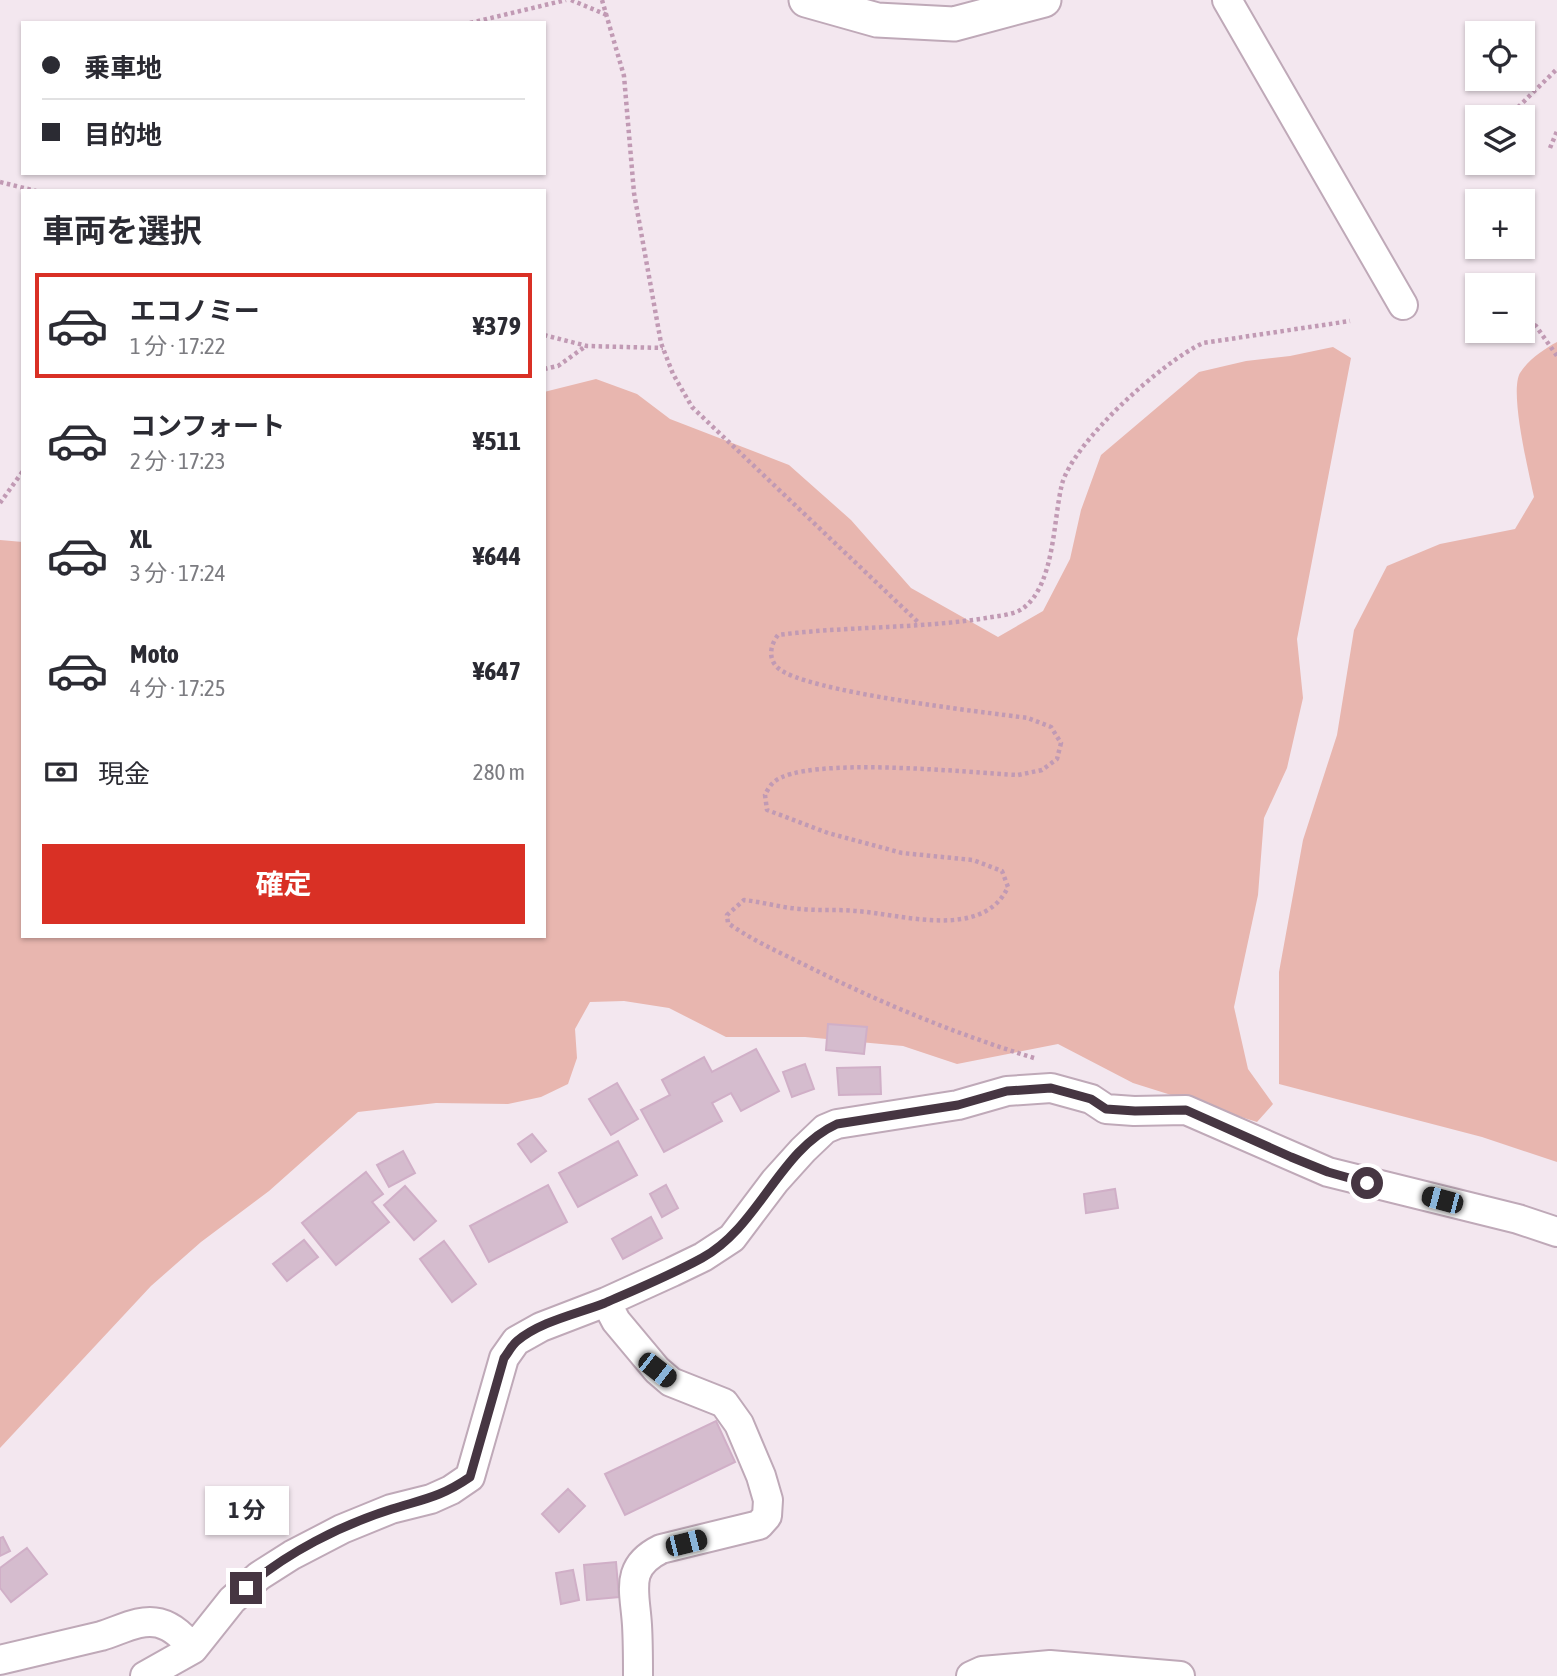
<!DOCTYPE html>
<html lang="ja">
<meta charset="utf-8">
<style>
:root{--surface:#fff;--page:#f2f2f3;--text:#2b2b33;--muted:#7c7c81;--line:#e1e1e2;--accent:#d93025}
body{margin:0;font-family:"Asap Condensed","Noto Sans JP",sans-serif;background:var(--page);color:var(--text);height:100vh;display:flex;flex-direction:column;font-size:26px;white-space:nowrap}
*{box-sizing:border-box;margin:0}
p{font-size:23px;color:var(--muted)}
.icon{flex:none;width:38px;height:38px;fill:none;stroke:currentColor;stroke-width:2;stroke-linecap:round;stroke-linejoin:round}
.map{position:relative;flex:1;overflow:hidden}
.panel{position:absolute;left:21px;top:189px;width:525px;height:749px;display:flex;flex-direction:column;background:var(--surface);border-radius:0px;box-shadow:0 2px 5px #0004}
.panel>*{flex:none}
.guide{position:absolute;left:21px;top:21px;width:525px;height:154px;border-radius:0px;box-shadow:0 2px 5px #0004;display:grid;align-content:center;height:154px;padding:0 21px;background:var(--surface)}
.buttons{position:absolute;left:1465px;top:21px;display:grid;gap:14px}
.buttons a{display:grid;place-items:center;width:70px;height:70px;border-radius:0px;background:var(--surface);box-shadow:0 2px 5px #0004;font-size:35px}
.end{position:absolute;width:32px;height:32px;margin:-16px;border:9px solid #463642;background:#fff;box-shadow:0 0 0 4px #fff}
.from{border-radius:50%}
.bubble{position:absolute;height:49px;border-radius:0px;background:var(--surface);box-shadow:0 2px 5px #0004;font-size:23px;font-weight:700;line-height:49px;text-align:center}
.car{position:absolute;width:21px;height:42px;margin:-21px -10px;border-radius:9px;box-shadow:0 0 5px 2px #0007;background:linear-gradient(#222 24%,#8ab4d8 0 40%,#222 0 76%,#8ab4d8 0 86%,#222 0)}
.guide b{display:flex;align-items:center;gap:24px;height:66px;font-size:26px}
.guide b+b{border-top:2px solid var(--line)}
.guide i{width:18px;height:18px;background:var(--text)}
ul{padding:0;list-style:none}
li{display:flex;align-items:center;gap:21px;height:105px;margin:0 14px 10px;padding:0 7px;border:4px solid transparent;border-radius:0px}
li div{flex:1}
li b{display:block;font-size:26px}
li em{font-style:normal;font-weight:700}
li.active{border-color:var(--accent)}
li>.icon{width:63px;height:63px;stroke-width:1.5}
h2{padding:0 21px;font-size:32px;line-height:84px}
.pay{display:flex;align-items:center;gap:18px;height:77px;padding:0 21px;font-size:26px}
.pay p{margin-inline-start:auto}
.primary-button{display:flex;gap:14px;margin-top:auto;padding:14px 21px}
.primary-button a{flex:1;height:80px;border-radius:0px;background:var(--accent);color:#fff;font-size:28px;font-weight:700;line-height:80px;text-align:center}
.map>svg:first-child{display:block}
.green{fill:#e8b6af}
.building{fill:#d5bcce;stroke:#d0afc7;stroke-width:2}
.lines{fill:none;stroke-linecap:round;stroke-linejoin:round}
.minor-casing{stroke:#bfa9b8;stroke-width:32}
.tertiary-casing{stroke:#bfa9b8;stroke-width:37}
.path{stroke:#c19ab4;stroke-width:4.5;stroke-dasharray:3.5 3.5;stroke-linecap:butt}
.minor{stroke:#fff;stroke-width:28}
.tertiary{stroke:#fff;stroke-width:33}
.route{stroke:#463642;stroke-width:9}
</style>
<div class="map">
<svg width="1557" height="1676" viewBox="0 0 1557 1676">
<rect width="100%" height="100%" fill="#f3e7ef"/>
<path class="green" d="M1557 342V1162L1482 1137 1279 1084V972L1303 840 1337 735 1354 630 1387 566 1440 544 1515 529 1534 497C1529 473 1509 392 1520 373 1528 360 1544 349 1557 342Z
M1333 347 1351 358 1297 639 1303 698 1287 768 1264 818 1258 895 1234 1007 1248 1069 1273 1104 1257 1122 1133 1083 1058 1044 957 1064 903 1046 805 1037H726L669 1008 624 1001 590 1002 575 1029 577 1058 568 1084 541 1097 508 1104 436 1103 358 1112 269 1191 201 1242 151 1286 0 1448V540L23 542V936H544V392L596 379 637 394 670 419 789 465 851 520 911 588 998 637 1043 611 1070 559 1081 510 1101 455 1199 372 1246 361 1290 356Z"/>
<path class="building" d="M828 1024 867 1027 864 1054 826 1050Z
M756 1049 779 1091 741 1111 731 1093 712 1103 722 1121 664 1152 641 1110 670 1095 662 1080 704 1057 712 1072Z
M805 1064 814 1089 792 1097 783 1072Z
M880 1067 881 1094 839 1095 837 1068Z
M617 1083 638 1119 611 1135 589 1099Z
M532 1134 546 1151 531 1162 518 1144Z
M618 1141 637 1175 578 1207 559 1173Z
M403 1151 415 1173 389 1187 377 1165Z
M366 1172 383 1194 372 1202 389 1222 336 1265 302 1223Z
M548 1185 567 1222 489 1262 470 1226Z
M666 1185 678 1208 662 1217 650 1194Z
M405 1186 436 1221 414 1240 384 1205Z
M1115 1189 1118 1208 1086 1213 1084 1194Z
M651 1217 662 1238 623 1259 612 1239Z
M304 1240 318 1257 287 1281 273 1264Z
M444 1241 476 1284 452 1302 420 1259Z
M716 1421 735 1462 625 1515 605 1474Z
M568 1489 585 1506 559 1532 542 1514Z
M3 1537 10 1551 0 1556V1538Z
M27 1548 47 1574 11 1602 0 1588V1568Z
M616 1562 619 1597 587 1600 584 1565Z
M573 1570 579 1600 561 1604 556 1573Z"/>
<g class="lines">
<defs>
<path id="minor" d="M1227 0 1403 305
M606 1302 616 1321 657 1370 671 1382 724 1403 739 1424 761 1476 768 1500 767 1516 759 1525 661 1549C624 1567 635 1591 637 1625 638 1642 638 1659 638 1676
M0 1660C34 1652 68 1644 101 1636 119 1631 140 1618 159 1623 174 1627 183 1637 193 1649
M145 1676 193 1649 232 1600 259 1576 292 1555 342 1529 391 1509 431 1499 451 1490 470 1477 504 1358 516 1341 541 1327 606 1302 672 1272 703 1257 732 1238 775 1181 803 1150 825 1129 837 1124 958 1105 1007 1091 1051 1088 1091 1099 1106 1109 1134 1111 1186 1110 1328 1172 1518 1219 1557 1232
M971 1676 982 1671 1050 1665 1180 1676"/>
<path id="tertiary" d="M806 0 877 20 954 24 1044 0"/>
</defs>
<use href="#minor" class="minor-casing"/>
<use href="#tertiary" class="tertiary-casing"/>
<path class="path" d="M571 0 607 15
M602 0 624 76 634 193 661 343 673 374 692 407 920 624
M470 23 566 0
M1508 117 1557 69
M1550 148 1557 131
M0 182 36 191
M1522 318 1536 326 1557 356
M544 335 587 346 663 348
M544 369 558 366 586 346
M0 503 23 471
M1034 1058C956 1034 881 1003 809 967 781 953 753 941 728 923L727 915 744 900C763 902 782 908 802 909 820 911 838 909 856 911 901 914 983 941 1008 887L1002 871 973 860 902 853 828 833 767 810 765 795C767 791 770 785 774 782 805 755 972 773 1018 775L1042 770 1057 759 1061 743 1051 727 1028 718C983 712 805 692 778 668 767 658 771 644 778 635 847 626 917 629 986 618 997 616 1013 615 1022 609 1055 586 1053 520 1062 484 1074 441 1162 362 1203 343L1350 321"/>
<use href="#minor" class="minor"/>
<use href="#tertiary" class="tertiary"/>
</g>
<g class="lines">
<path class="route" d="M246 1588C286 1553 341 1525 392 1509 424 1499 441 1497 470 1477L504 1358C508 1353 512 1345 517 1341 541 1321 577 1314 605 1303 637 1289 671 1275 702 1258 759 1227 779 1150 837 1124L958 1105 1007 1091 1051 1088 1091 1099 1106 1109 1135 1111 1186 1110 1291 1157 1328 1172 1367 1183"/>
</g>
</svg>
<div class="buttons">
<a><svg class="icon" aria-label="locate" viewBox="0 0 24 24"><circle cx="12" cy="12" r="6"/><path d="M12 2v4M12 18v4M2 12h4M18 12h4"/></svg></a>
<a><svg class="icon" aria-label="layers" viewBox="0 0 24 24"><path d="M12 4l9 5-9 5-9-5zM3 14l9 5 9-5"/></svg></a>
<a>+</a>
<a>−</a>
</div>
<i class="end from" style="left:1367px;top:1183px"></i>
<i class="end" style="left:246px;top:1588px"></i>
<div class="bubble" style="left:205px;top:1486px;width:84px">1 分</div>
<i class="car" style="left:1442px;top:1200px;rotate:285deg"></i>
<i class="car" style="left:657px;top:1370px;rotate:128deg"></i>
<i class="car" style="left:686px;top:1543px;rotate:76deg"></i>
<div class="guide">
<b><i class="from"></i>乗車地</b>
<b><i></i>目的地</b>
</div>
<section class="panel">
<h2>車両を選択</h2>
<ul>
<li class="active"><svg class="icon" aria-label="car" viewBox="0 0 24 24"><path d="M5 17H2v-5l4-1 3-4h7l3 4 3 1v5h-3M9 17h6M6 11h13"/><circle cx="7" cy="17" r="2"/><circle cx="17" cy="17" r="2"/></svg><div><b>エコノミー</b><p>1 分 · 17:22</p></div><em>¥379</em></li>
<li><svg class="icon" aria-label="car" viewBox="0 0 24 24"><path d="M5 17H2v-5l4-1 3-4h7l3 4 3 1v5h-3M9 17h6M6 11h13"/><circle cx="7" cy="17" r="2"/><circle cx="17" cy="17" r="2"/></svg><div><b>コンフォート</b><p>2 分 · 17:23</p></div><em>¥511</em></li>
<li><svg class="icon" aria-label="car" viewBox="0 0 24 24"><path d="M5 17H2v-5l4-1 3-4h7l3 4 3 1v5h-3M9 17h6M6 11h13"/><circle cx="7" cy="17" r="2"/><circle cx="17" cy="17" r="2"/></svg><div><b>XL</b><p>3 分 · 17:24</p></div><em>¥644</em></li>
<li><svg class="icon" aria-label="car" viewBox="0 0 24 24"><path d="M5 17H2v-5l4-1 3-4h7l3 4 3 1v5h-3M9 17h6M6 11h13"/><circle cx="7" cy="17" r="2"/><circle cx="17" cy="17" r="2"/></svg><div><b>Moto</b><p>4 分 · 17:25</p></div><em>¥647</em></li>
</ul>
<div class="pay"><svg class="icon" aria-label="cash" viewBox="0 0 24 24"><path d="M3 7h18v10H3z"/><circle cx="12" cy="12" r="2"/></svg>現金<p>280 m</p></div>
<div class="primary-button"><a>確定</a></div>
</section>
</div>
